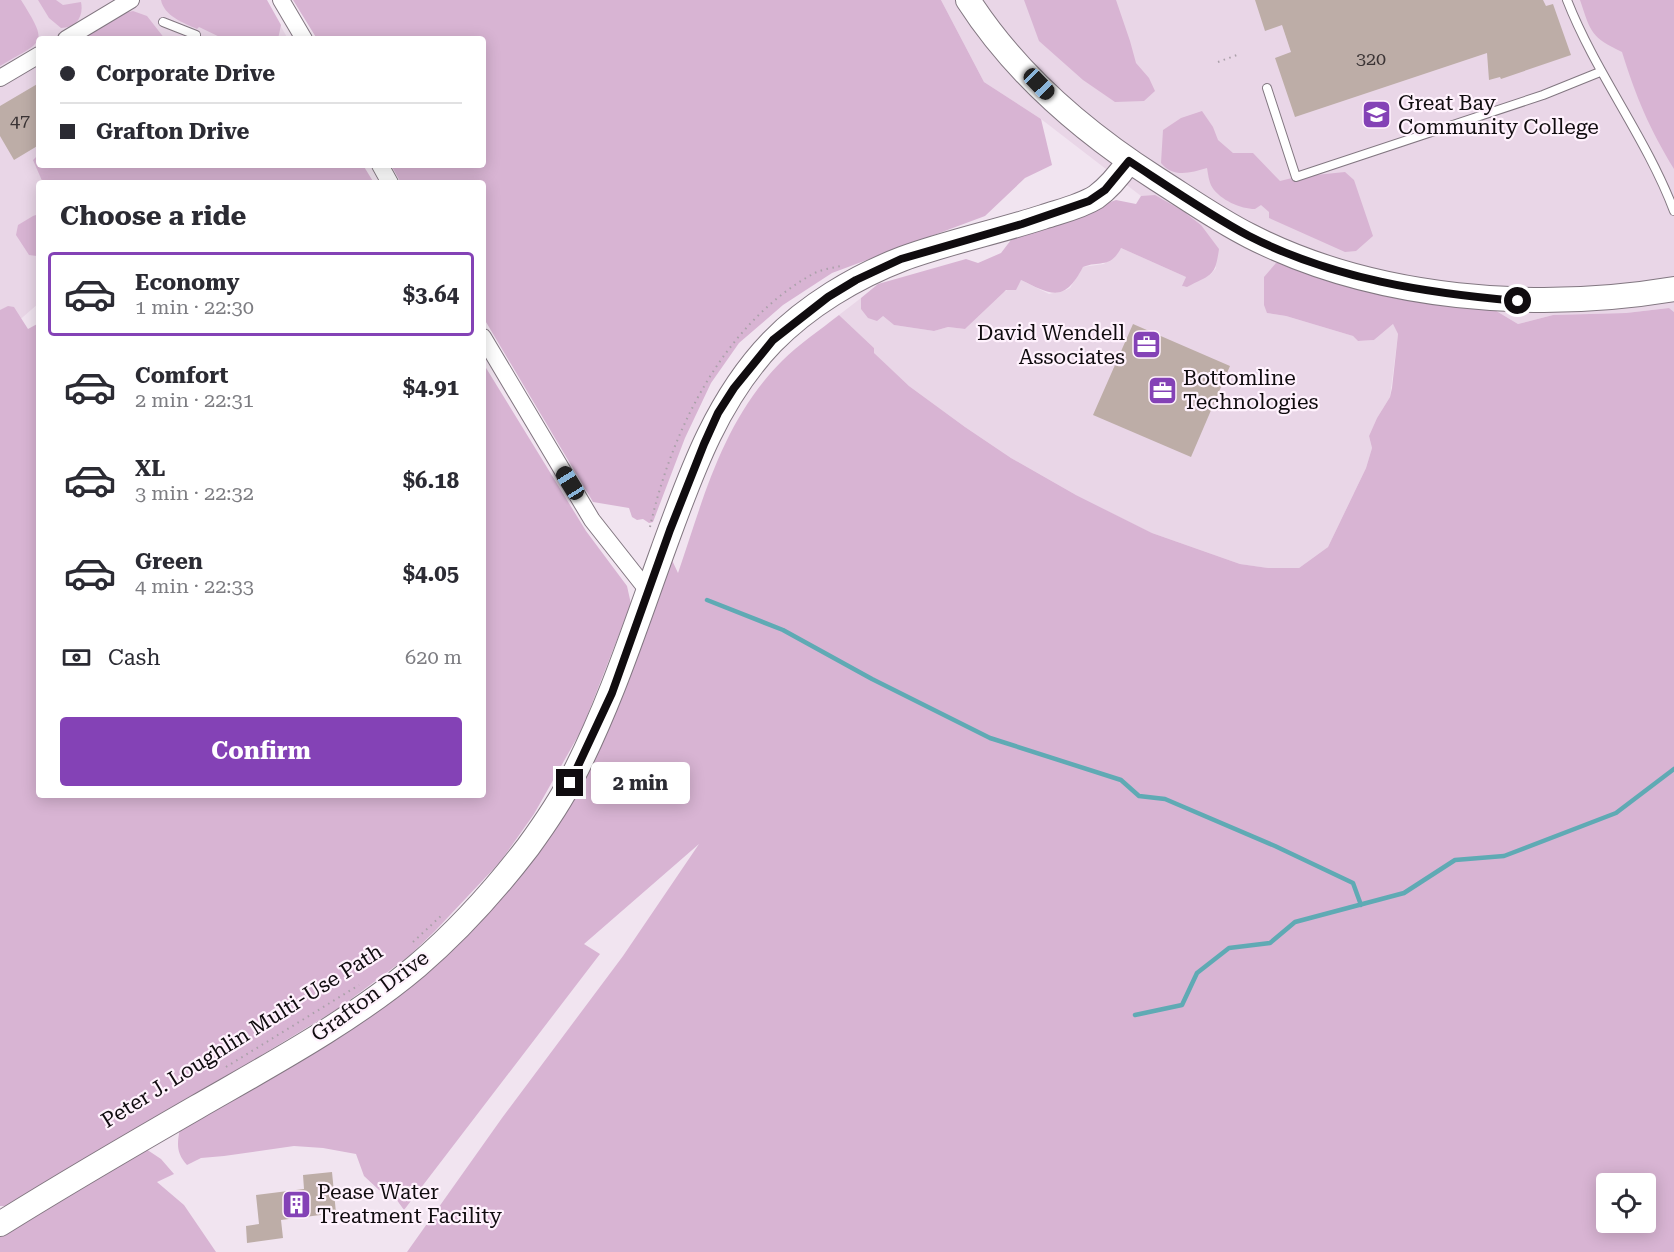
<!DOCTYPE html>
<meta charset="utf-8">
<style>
:root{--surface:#fff;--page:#f7f7f7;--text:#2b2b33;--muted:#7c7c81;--line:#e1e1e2;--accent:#8442b6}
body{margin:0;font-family:"Roboto Serif",serif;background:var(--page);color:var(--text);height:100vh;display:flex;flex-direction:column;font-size:22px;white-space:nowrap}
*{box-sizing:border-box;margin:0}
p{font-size:20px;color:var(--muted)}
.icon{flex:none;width:33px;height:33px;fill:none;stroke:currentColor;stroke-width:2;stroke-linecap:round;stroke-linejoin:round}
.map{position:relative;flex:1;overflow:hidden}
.side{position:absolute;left:36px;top:180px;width:450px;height:618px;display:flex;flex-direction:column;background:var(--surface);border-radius:6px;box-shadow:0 3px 15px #0003}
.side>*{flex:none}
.guide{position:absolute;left:36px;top:36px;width:450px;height:132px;border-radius:6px;box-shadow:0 3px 15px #0003;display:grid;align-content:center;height:132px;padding:0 24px;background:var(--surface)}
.fabs{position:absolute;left:1596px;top:1173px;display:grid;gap:12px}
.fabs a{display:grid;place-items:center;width:60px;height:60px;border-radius:6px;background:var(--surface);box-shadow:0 3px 15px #0003;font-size:30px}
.end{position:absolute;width:27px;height:27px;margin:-14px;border:8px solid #100c0f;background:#fff;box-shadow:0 0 0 3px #fff}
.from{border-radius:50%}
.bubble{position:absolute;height:42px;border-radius:6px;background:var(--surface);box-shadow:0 3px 15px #0003;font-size:20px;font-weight:700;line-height:42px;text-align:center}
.car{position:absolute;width:18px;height:36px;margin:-18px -9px;border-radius:8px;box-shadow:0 0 4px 2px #0007;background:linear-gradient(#222 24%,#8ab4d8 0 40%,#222 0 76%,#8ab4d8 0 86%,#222 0)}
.guide b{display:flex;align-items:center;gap:21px;height:57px;font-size:22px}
.guide b+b{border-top:2px solid var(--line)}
.guide i{width:15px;height:15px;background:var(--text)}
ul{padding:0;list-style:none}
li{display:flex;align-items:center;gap:18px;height:84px;margin:0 12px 9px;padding:0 12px;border:3px solid transparent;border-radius:6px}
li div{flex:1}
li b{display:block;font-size:22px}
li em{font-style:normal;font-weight:700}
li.on{border-color:var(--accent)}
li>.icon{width:54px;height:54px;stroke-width:1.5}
h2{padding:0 24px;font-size:27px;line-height:72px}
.pay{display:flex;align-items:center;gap:15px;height:66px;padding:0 24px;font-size:22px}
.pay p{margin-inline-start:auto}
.button{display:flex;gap:12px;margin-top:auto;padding:12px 24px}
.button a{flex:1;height:69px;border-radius:6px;background:var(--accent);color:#fff;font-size:24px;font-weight:700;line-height:69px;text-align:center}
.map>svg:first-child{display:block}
.built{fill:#e9d6e7}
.green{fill:#d8b4d3;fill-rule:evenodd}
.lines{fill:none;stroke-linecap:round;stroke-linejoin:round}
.stream{stroke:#5faab4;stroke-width:4.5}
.building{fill:#bdada7}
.lane-casing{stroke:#827781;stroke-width:10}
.street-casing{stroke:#827781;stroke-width:18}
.secondary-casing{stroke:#827781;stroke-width:26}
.path{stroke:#aaa0a9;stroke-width:2;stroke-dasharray:1.5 4.5;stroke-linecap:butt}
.lane{stroke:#fff;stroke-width:8}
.street{stroke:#fff;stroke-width:16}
.secondary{stroke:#fff;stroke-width:24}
.route{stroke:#100c0f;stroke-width:8}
.labels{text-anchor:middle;stroke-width:4.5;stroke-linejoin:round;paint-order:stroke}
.number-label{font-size:18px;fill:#3b3435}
.poi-label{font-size:21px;fill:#100c0f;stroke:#fff2fd;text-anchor:start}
.street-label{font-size:21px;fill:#100c0f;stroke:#fff2fd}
</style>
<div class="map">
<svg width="1674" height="1252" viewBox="0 0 1674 1252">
<rect width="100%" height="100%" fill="#f1e4f0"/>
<path class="built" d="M0 0H266L288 39H39V165L176 183H39V303L0 337Z
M941 0H1674V312L1669 308 1626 313 1553 315 1518 324 1493 309 1267 313 1286 316 1353 336 1358 341 1374 340 1393 324 1398 334 1390 397 1377 418 1369 436 1372 448 1366 468 1328 547 1299 568H1268L1240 564 1152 533 1076 495 1011 458 965 427 909 386 873 353 874 348 839 315 861 298V309L883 316 894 325 934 331 948 327 965 329 1003 293 1021 280 1049 294 1066 290 1070 288 1083 267 1104 264 1121 248 1186 277 1183 286 1184 287 1211 274 1216 268 1201 225 1183 211 1155 196H1141L1041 119 984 82Z"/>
<path class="green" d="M0 0H21C50 46 43 40 0 66Z
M38 0H56L63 5 81 2C84 17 76 28 61 28L49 18Z
M161 0H267L281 25 278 39H224L199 27 197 29C184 23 164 16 161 0Z
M293 0H941L984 82 1041 119 1052 165 1025 178 985 216 832 273 783 305 739 343 711 383 685 438 653 522 649 523 643 519 637 520 632 517 629 508 593 502 483 317V183H401L391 165H483V39H317Z
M1024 0H1116L1130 41 1136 63 1149 78 1155 91 1144 101 1115 102 1083 80 1039 41Z
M1580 0H1674V169C1649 128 1636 97 1622 52 1591 37 1591 33 1580 0Z
M133 11 147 16 165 39H81L124 13Z
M1202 111 1213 127 1218 140 1233 153H1253L1280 181 1296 177 1345 172 1354 180 1373 236 1356 251 1345 252 1269 218V212L1261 205 1255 209C1241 209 1220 200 1212 187 1209 182 1208 174 1207 168 1190 173 1173 178 1161 163L1163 130 1181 118Z
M39 154V165H363L374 183H43L33 160Z
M1155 195 1183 211 1201 225 1219 249C1215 278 1211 274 1187 287L1182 286 1186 277 1121 248C1110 269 1101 260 1083 267 1064 303 1052 295 1021 280L1016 290H1006L1003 293 965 329 948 327 934 331 894 325 883 316 877 321 868 318 861 309V298L878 284 966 259 978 263 1001 253 1014 236 1116 200 1136 204 1141 196Z
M39 214V255L37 256 29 255 16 235 18 225 33 216Z
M1276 263H1285L1493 309 1518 324 1553 315 1626 313 1669 308 1674 312V1252H407L502 1118 623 956 699 844 584 944 600 954 404 1210 394 1196 379 1190 364 1176 356 1154 323 1148 294 1146 224 1156 201 1158 187 1165C176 1153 177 1144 180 1128L374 1010 596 754 634 667 671 558 678 573C704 497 723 420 782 361 799 344 820 330 839 315L874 348V353L909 386 965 427 1011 458 1076 495 1152 533 1240 564 1268 568H1299L1328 547 1366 468 1372 448 1369 436 1377 418 1390 397 1392 388 1398 334 1393 324 1374 340 1358 341 1353 336 1286 316 1267 313 1264 305V277ZM1606 1184H1646V1222H1606Z
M8 306 14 307 28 329 39 323V795H483V363L586 531 627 586 631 604 582 729 534 814 500 862 435 931 409 956 339 1008 14 1206H0V310Z
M146 1149 161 1159 174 1174 157 1182 184 1205 216 1252H0V1236Z"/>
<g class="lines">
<path class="stream" d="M707 600 783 630 872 679 990 738 1121 780 1139 796 1165 799 1275 846 1353 883 1361 905
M1135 1015 1182 1005 1197 973 1229 948 1270 943 1295 922 1404 893 1455 860 1504 856 1616 813 1674 769"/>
</g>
<path class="building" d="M1255 0H1543L1546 6 1553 4 1571 55 1501 79 1500 77 1489 80 1487 53 1295 117 1275 58 1291 52 1282 25 1265 31Z
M39 83V145L14 160 0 136V106Z
M1133 324 1230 366 1191 457 1093 415Z
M332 1172 336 1213 281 1220 283 1238 247 1243 246 1226 259 1224 256 1195 304 1189 303 1175Z"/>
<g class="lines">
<defs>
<path id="lane" d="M1567 0C1596 74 1646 137 1674 211
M163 22 196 35
M1267 88 1296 177 1543 95 1600 72"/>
<path id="street" d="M281 0 304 39
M66 39 131 0
M0 78 39 55
M380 165 390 183
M483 337 592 520 648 591"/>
<path id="secondary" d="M968 0C1015 73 1085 133 1157 179 1187 198 1218 220 1250 236 1375 300 1537 312 1674 289
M0 1224C64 1184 131 1145 197 1107 270 1065 352 1021 417 966 458 931 495 890 528 847 544 825 560 802 572 778 610 705 635 627 663 550 690 476 716 400 772 342 807 306 855 277 902 259 948 242 997 232 1043 217 1061 211 1080 207 1096 197 1110 187 1120 174 1129 161"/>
</defs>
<use href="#lane" class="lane-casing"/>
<use href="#street" class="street-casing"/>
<use href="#secondary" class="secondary-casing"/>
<path class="path" d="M1218 62 1237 55
M650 527C671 432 723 325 811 275 819 270 831 268 841 266
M413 942 442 915
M226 1067 359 985"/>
<use href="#lane" class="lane"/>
<use href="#street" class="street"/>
<use href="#secondary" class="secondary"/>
</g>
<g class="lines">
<path class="route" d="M570 783 612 693 670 530 704 444 718 413 734 388 773 340 828 297 856 280 901 259 1022 224 1089 201 1105 190 1129 161C1169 187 1208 214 1249 236 1333 279 1426 293 1518 301"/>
</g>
<defs>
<symbol id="university-square" viewBox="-11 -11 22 22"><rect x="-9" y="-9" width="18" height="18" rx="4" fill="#8442b6" stroke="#fff2fd"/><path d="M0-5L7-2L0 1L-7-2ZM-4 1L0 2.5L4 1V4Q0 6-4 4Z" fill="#fff"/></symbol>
<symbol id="office-square" viewBox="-11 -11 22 22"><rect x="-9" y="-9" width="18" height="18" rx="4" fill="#8442b6" stroke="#fff2fd"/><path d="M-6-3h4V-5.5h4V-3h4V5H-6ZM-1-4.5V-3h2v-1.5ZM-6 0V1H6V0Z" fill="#fff"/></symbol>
<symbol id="building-square" viewBox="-11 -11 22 22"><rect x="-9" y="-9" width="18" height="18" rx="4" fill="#8442b6" stroke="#fff2fd"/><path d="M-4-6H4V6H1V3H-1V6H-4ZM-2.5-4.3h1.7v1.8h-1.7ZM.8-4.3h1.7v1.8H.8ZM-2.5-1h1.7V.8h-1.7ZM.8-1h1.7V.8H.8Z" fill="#fff"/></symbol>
</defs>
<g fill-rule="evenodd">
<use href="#university-square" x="1360" y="98" width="33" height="33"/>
<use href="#office-square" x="1130" y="328" width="33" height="33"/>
<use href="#office-square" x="1146" y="374" width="33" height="33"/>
<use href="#building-square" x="280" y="1188" width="33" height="33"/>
</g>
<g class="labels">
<g class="number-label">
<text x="1371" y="65">320</text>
<text x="20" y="127">47</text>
</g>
<g class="poi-label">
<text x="1398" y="110">Great Bay<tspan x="1398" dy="24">Community College</tspan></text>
<text x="1125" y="340" text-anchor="end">David Wendell<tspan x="1125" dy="24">Associates</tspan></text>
<text x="1183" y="385">Bottomline<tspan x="1183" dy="24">Technologies</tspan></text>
<text x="317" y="1199">Pease Water<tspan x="317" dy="24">Treatment Facility</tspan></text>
</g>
<g class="street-label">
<text transform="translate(370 996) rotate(-36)" y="7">Grafton Drive</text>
<text transform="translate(242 1036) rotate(-32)" y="7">Peter J. Loughlin Multi-Use Path</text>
</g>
</g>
</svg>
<div class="fabs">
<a><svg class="icon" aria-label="locate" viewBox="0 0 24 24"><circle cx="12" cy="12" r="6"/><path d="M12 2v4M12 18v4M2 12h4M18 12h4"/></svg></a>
</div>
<i class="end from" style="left:1518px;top:301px"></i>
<i class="end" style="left:570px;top:783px"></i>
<div class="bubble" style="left:591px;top:762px;width:99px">2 min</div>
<i class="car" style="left:1039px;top:84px;rotate:136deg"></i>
<i class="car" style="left:570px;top:483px;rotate:328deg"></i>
<div class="guide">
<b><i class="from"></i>Corporate Drive</b>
<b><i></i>Grafton Drive</b>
</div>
<section class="side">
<h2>Choose a ride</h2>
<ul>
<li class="on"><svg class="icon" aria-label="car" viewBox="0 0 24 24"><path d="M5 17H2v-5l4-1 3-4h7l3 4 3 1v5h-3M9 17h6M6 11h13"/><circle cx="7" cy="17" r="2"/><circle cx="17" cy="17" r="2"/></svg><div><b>Economy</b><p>1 min · 22:30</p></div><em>$3.64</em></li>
<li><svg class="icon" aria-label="car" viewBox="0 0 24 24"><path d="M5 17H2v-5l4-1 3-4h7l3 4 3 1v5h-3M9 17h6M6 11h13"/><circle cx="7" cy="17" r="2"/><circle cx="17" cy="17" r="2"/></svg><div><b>Comfort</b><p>2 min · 22:31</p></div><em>$4.91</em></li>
<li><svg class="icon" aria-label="car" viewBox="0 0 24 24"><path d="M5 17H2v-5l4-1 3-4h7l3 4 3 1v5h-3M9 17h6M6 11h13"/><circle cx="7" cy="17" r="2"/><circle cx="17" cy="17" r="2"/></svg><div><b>XL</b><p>3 min · 22:32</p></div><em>$6.18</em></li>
<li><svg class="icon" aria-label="car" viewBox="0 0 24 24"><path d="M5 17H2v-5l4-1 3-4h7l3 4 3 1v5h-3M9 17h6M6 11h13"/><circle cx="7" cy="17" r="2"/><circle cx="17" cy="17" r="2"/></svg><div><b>Green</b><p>4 min · 22:33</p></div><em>$4.05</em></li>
</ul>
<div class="pay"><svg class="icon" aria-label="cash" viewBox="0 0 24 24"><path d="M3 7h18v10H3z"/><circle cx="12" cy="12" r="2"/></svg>Cash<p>620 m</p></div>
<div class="button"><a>Confirm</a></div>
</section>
</div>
